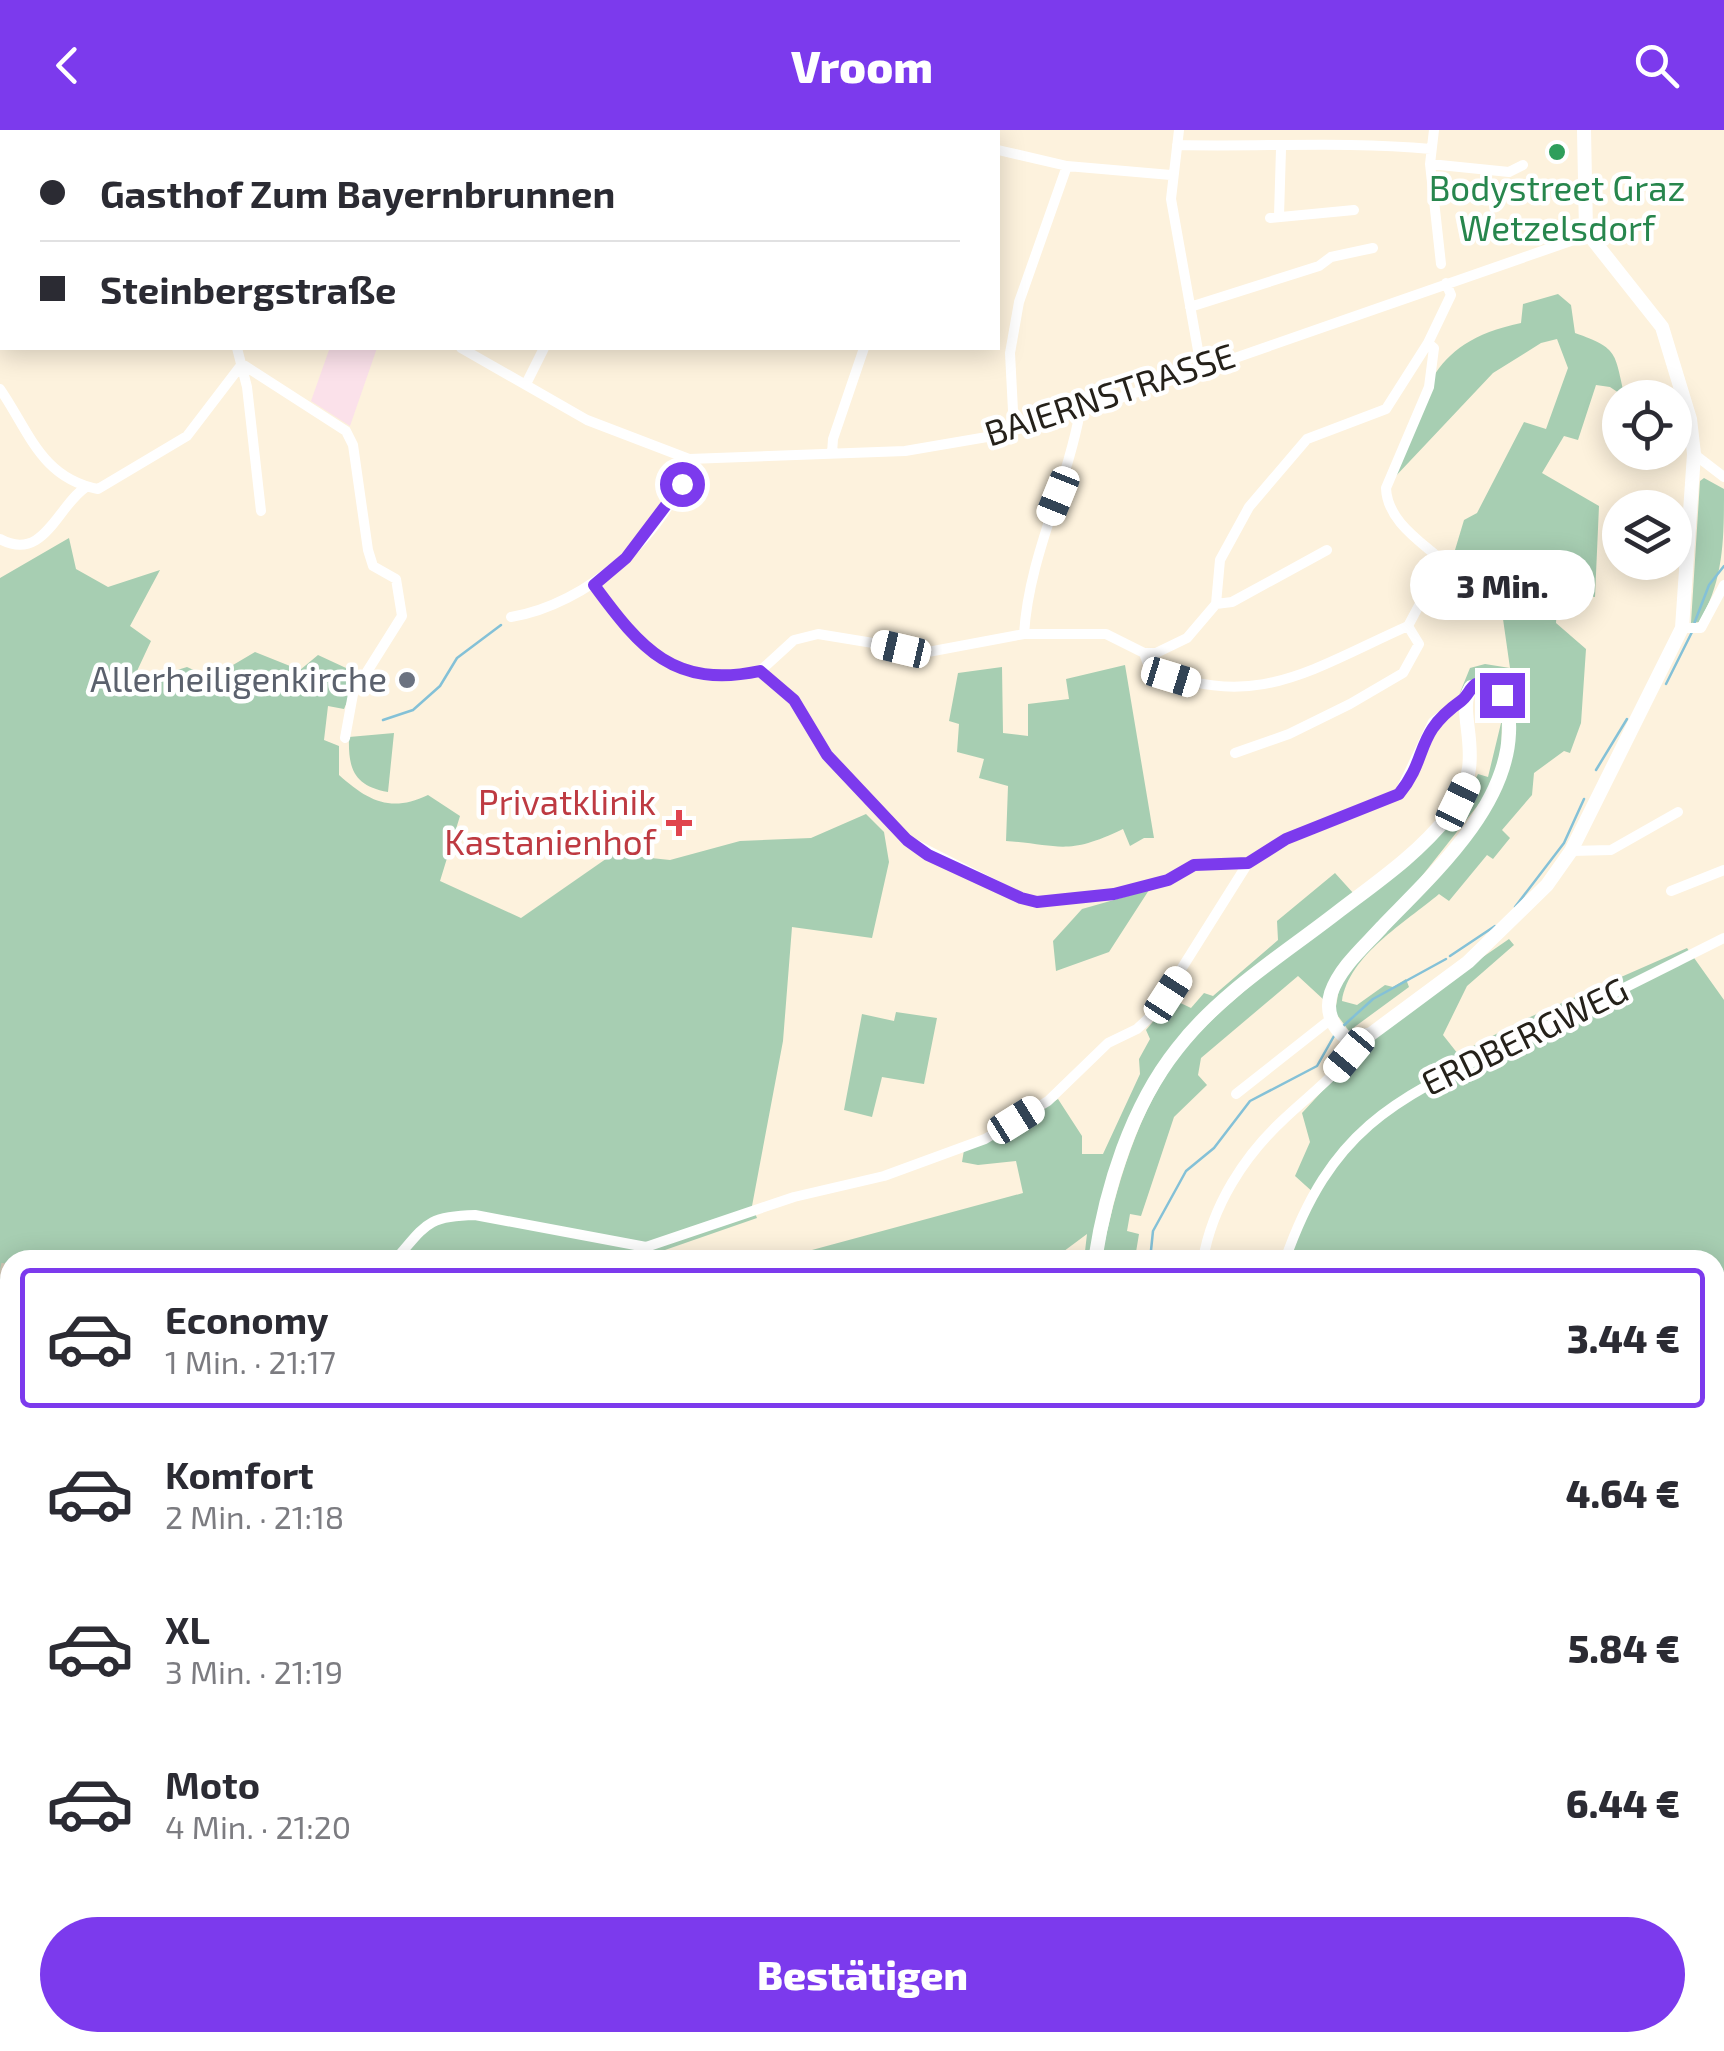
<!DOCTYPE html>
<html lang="de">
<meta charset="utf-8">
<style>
:root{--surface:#fff;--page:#f2f2f3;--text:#2b2b33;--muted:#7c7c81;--line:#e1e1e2;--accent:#7c3aed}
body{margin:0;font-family:"Exo 2",sans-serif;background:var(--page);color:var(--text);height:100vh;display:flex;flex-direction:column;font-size:38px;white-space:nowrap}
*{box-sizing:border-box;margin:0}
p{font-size:32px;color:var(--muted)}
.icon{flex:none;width:55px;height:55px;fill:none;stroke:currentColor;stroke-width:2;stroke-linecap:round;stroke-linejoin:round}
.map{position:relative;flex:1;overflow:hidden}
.panel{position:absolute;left:0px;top:1120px;width:1725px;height:802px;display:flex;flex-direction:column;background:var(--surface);border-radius:30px 30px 0 0;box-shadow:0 5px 25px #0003}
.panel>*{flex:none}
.top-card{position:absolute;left:0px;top:0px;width:1000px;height:220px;box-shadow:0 5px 25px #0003;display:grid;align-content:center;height:220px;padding:0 40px;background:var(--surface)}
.controls{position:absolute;left:1602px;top:250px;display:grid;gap:20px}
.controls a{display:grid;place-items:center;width:90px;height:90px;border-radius:50%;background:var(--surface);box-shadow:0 5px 25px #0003;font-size:50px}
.end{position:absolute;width:45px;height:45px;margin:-22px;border:12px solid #7c3aed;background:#fff;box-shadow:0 0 0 5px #fff}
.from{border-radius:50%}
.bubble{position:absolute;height:70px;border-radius:35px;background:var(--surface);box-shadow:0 5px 25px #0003;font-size:32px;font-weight:800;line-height:70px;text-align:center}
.car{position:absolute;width:30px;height:60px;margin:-30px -15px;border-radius:12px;box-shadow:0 0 8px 2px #0007;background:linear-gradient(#fff 24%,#345 0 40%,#fff 0 76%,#345 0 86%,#fff 0)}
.top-card b{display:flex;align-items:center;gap:35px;height:95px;font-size:38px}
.top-card b+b{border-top:2px solid var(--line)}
.top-card i{width:25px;height:25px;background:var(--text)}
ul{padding:18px 0 0;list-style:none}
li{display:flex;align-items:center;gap:30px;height:140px;margin:0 20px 15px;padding:0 20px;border:5px solid transparent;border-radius:10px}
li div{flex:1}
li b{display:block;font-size:38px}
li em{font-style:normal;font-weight:800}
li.on{border-color:var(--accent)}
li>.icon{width:90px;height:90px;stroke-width:1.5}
.cta{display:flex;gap:20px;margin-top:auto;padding:20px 40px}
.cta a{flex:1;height:115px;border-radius:60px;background:var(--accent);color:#fff;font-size:40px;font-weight:800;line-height:115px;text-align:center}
header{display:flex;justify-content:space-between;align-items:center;height:130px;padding:0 40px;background:var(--accent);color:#fff;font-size:45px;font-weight:800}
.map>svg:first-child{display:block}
.education{fill:#fbe1ea}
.green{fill:#a7ceb2}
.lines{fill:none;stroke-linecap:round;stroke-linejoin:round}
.stream{stroke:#84c1d7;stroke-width:2.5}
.highway-tunnel{stroke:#d2c8b6;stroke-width:15;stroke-dasharray:15 8;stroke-linecap:butt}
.minor{stroke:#fff;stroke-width:10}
.major{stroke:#fff;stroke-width:14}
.route{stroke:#7c3aed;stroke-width:12}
.leisure-dot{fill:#2e9e5b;stroke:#fff;stroke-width:4}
.worship-dot{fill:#6b7280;stroke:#fff;stroke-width:4}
.health-dot{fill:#e0444e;stroke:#fff;stroke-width:4}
.labels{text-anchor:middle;stroke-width:9;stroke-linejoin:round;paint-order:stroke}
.leisure-label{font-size:35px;fill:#27864d;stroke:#fff}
.street-label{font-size:35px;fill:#25211a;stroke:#fff}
.worship-label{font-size:35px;fill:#5b616d;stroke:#fff;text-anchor:end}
.health-label{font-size:35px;fill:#be3a42;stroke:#fff;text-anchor:end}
</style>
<header><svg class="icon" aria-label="back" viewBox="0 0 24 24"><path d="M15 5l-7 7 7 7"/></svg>Vroom<svg class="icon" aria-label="search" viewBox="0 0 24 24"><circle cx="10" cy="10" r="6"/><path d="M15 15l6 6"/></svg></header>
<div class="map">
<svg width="1724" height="1921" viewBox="0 0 1724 1921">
<rect width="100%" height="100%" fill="#fdf2dd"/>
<path class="education" d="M323 218H377L350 296 311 271 329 220Z"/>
<path class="green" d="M1558 164 1571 175 1575 203C1620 219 1614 223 1625 267L1610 257 1596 255 1578 310 1564 306 1542 343 1599 376 1595 467 1558 462 1556 493 1586 519 1581 593 1570 623 1564 621 1534 643 1532 665 1502 700 1510 708 1493 729 1487 725 1449 771 1439 764C1406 792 1349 825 1342 871L1357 875 1385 855 1393 857 1406 849 1409 857 1349 901 1335 882 1339 859 1348 842 1506 647 1509 566 1501 554 1484 546 1465 554 1459 565 1470 538 1485 534 1510 538 1501 475 1469 465 1468 448 1459 447 1466 423 1455 420 1464 390 1477 383 1524 292 1546 299 1568 238 1557 209 1541 213 1493 243 1393 349C1424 267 1425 213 1521 193L1523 174Z
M1704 348 1724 359C1724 408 1724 451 1699 492L1691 493 1700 351Z
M69 408 76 439 108 457 160 440 130 496 151 511 137 541 148 549 187 537 211 548 255 522 300 540 318 525 359 544 344 579 328 576 324 610 339 616V645C368 671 391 683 428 665L460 686 440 751 521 788 613 724 670 730 740 711 811 708 866 684 884 702 889 732 872 808 792 797 783 911 752 1076 757 1088 665 1120 664 1130H10V1912H1289L1295 1921H0V448Z
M1125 535 1154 708H1144L1130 716 1123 699C1067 726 1060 715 1006 711L1008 656 979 648 984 629 957 622 959 594 949 591 958 543 1002 537 1003 603 1028 606V574L1069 569 1066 549Z
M1502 589 1501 627 1486 665 1324 870 1298 846 1201 928 1198 945 1207 955 1174 987 1141 1086 1130 1084 1127 1101 1139 1104 1136 1122 1157 1130H1101C1115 1060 1138 976 1185 919 1230 865 1293 824 1348 781 1399 742 1451 703 1478 644L1488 647Z
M394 603 388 662C354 656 348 639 349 607Z
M1335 743 1354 764 1248 845 1152 954 1090 1130H1084L1087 1104 1052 1130H775L1023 1063 1016 1031 978 1035 962 1032 964 1020 981 1015 1058 969 1082 1006V1024H1103L1140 944 1139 929 1150 909 1146 900 1172 869 1191 878 1204 863 1213 866 1278 810 1277 791Z
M1149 760 1109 822 1056 841 1053 811 1082 779Z
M1509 809 1514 815 1467 856 1443 905 1458 924 1521 891 1687 818 1724 870V1248H1715V1130H1288L1315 1064 1295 1046 1310 1012 1302 983 1361 919 1425 867Z
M896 882 937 888 924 954 882 947 872 987 844 980 862 884 894 891Z
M1715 1368 1724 1373V1921H1539L1530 1913 1715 1912Z"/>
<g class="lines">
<path class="stream" d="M1694 494 1709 455 1724 436
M1666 554 1692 502
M383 590 413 580 440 556 457 528 501 495
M1596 640 1627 589
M1515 777 1564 713 1584 669
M1450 826 1495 796
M1342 897 1373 869 1446 829
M1150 1130 1153 1101 1186 1041 1214 1018 1250 971 1317 936 1334 906"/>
<path class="highway-tunnel" d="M0 1140 10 1142
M0 1231 10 1233
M1715 1536 1724 1538
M1715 1631 1724 1633"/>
<path class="minor" d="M18 0 22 2
M177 0 178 2
M890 0 903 2
M1179 0 1171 69 1201 237
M1434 0 1430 34 1441 134
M324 2 325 0
M638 2 639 0
M776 2 777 0
M940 2 941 0
M1177 15C1262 17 1346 11 1431 19
M998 20 1067 36 1171 45
M1430 34 1509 42 1523 35
M1279 86 1281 19
M1270 88 1354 80
M1190 177 1319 136 1331 127 1373 118
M237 218 247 257 261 381
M461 218 587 290 689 329 905 321 987 307 1080 282 1588 105
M242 234 346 301 353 315 368 420 373 436 396 449 402 486 353 564 345 608
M526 254 544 218
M0 259C29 301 41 348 98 359L187 306 242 234
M1014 300 1010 223 1019 172 1067 36
M832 323 833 309 864 218
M1694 324 1724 347
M0 409C44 433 57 376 86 357
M594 455C640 518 674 560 760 541
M1216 474 1232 472 1327 420
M511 487C586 475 669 404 689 329
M1408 496 1439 438 1438 427C1417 409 1387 389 1386 358L1429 257 1434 218 1428 213
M1682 498H1701L1724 455
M1024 504C1029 426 1066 358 1080 282
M1144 523 1149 537C1254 584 1313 538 1408 496
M760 541 794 510 818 504 928 522 1024 504H1106L1144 523H1156L1187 508 1216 474 1220 430 1249 377 1307 309 1386 279 1428 213 1451 165 1446 153
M760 541 794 570 827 625 907 710 1021 768 1037 772 1114 764 1168 750 1194 735 1248 733
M1235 623 1289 604 1350 574 1403 543 1419 514 1408 496
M1571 721 1611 720 1678 682
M1671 761 1724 740
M1236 964 1331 889
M395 1130C426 1095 426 1086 475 1085L646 1117 794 1067 884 1046 985 1009 1048 971 1108 913 1137 899 1153 884 1248 733 1286 709 1399 664 1433 592 1466 568
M1203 1130C1212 1076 1244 1026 1284 989 1310 964 1341 943 1360 910
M1285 1130C1335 987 1406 965 1533 903 1597 872 1660 840 1724 808
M1715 1252 1724 1253
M1715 1364 1724 1368
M1715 1506 1724 1505
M0 1579 10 1581
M1715 1654 1724 1663
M1352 1912 1358 1921
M1525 1912 1534 1921
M1377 1921 1383 1912"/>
<path class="major" d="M1095 1130C1106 1058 1131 977 1177 919 1220 863 1284 824 1339 781 1377 752 1418 724 1448 686 1492 629 1453 586 1471 557L1491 555C1507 566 1510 585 1509 603 1506 679 1432 745 1382 797 1364 817 1340 837 1331 863 1325 882 1333 899 1348 909L1371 904 1468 832 1547 755 1571 721 1682 498 1694 324 1690 289 1662 197 1586 101 1584 0
M1452 1912 1469 1921"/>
</g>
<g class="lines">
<path class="route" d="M682 354 626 428 594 455C641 519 674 559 760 541L794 570 827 625 907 710 928 725 1021 768 1037 772 1114 764 1168 750 1194 735 1248 733 1286 709 1399 664C1430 626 1413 605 1461 571 1468 566 1469 559 1476 554L1491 555 1502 565"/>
</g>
<circle class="leisure-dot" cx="1557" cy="22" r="10"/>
<circle class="worship-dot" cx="407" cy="550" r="10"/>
<path class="health-dot" d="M674 678h10v10h10v10h-10v10h-10v-10h-10v-10h10z"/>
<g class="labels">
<g class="leisure-label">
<text x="1557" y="71">Bodystreet Graz<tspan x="1557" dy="40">Wetzelsdorf</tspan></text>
</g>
<g class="street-label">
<text transform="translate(1110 265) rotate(-18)" y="12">BAIERNSTRASSE</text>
<text transform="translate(1525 907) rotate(-26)" y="12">ERDBERGWEG</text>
</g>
<g class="worship-label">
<text x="387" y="562">Allerheiligenkirche</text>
</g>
<g class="health-label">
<text x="656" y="685">Privatklinik<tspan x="656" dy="40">Kastanienhof</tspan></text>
</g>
</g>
</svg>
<div class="controls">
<a><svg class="icon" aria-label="locate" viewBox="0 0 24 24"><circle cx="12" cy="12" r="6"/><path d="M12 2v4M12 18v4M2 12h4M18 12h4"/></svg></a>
<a><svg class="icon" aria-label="layers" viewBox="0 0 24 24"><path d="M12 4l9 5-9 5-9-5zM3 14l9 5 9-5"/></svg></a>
</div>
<i class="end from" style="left:682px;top:354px"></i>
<i class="end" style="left:1502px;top:565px"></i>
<div class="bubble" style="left:1410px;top:420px;width:185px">3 Min.</div>
<i class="car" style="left:1058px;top:366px;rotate:202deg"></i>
<i class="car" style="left:901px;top:519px;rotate:283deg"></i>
<i class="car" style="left:1171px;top:547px;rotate:107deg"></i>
<i class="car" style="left:1458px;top:672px;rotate:26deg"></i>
<i class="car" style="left:1168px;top:865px;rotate:33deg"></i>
<i class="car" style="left:1349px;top:925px;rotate:220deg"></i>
<i class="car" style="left:1016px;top:990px;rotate:58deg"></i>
<div class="top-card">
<b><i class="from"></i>Gasthof Zum Bayernbrunnen</b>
<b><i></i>Steinbergstraße</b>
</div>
<section class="panel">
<ul>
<li class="on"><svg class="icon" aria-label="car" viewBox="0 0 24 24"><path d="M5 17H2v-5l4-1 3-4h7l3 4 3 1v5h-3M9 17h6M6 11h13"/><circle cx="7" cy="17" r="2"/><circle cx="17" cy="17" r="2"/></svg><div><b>Economy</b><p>1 Min. · 21:17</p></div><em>3.44 €</em></li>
<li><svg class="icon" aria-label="car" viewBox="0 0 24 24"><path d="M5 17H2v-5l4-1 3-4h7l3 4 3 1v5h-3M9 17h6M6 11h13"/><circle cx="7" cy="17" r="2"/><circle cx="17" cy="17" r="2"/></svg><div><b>Komfort</b><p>2 Min. · 21:18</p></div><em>4.64 €</em></li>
<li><svg class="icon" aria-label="car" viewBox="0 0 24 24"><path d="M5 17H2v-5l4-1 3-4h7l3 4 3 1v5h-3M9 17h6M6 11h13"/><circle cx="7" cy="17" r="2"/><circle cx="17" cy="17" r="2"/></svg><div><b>XL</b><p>3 Min. · 21:19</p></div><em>5.84 €</em></li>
<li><svg class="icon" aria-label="car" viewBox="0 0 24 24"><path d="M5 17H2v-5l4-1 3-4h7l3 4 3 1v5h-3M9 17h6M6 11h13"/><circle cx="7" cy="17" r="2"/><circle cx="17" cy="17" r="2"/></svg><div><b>Moto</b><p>4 Min. · 21:20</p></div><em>6.44 €</em></li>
</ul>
<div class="cta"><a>Bestätigen</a></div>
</section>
</div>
